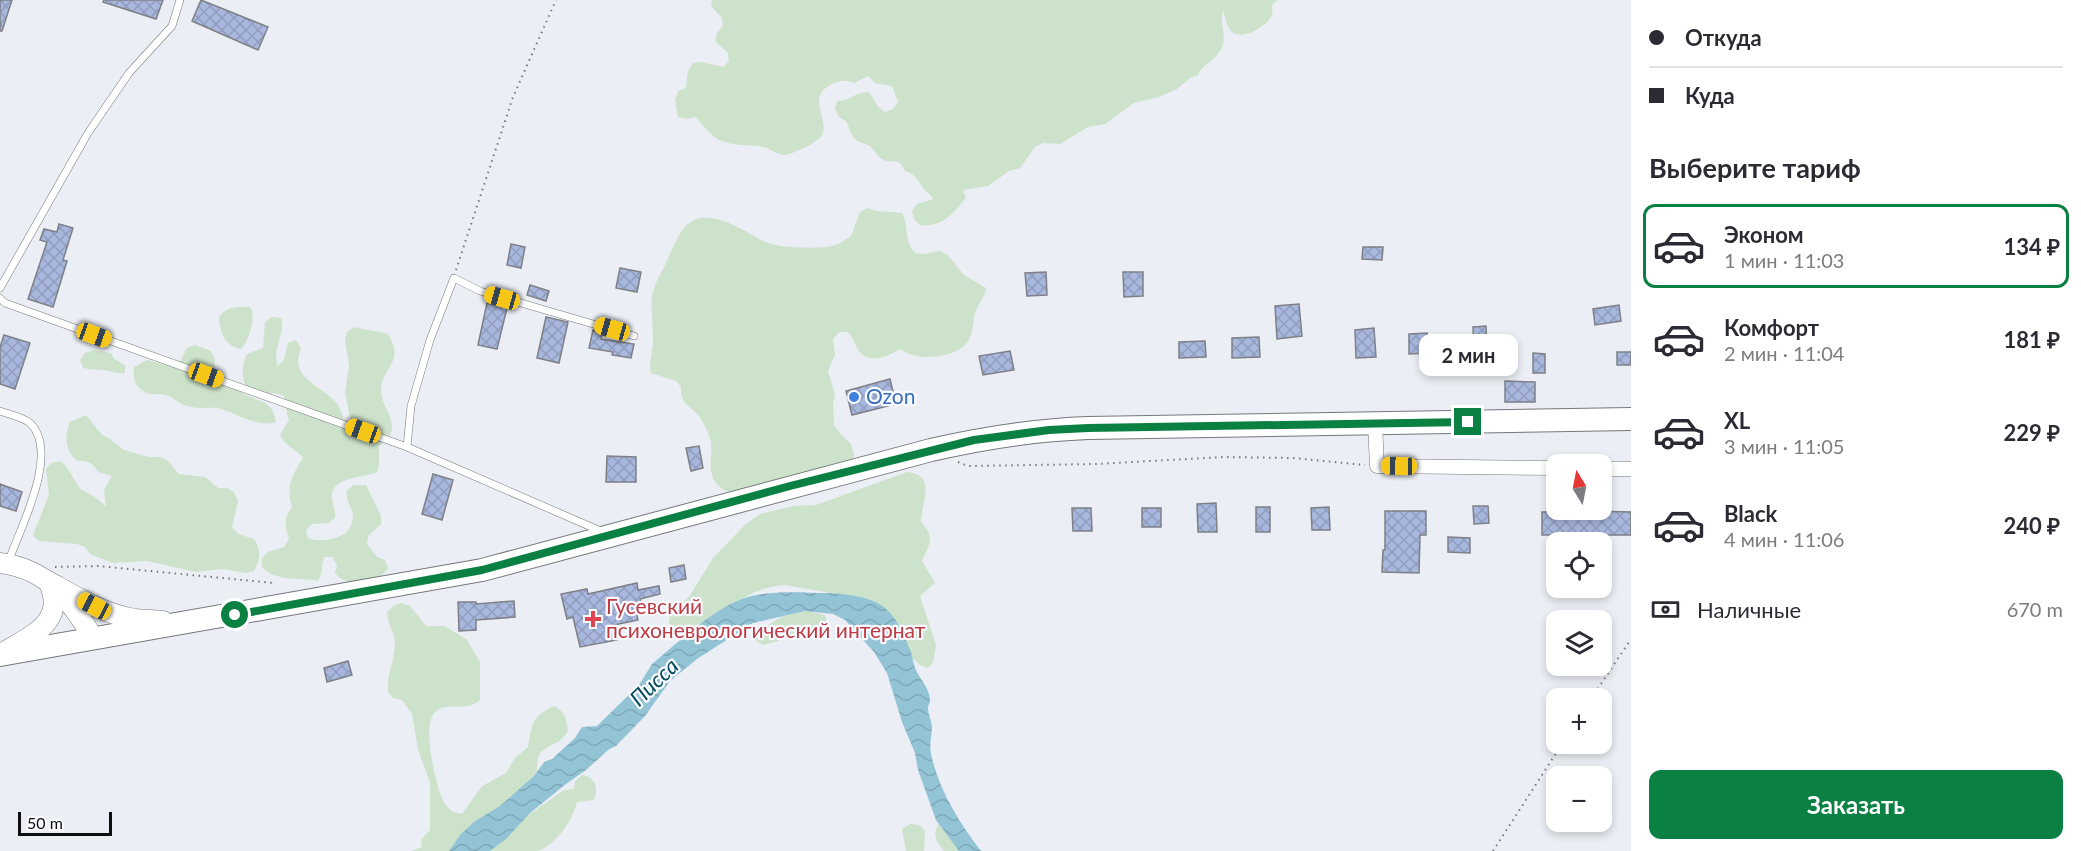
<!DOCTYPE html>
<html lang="ru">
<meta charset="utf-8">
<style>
:root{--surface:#fff;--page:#f2f2f3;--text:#2b2b33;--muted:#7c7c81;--line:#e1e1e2;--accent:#0b8043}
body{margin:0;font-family:Lato,sans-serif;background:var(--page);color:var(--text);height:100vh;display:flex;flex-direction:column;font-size:22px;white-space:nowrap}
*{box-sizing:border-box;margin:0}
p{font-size:20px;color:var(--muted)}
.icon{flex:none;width:33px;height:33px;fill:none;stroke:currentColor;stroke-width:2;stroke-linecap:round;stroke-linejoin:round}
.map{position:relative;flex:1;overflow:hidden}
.details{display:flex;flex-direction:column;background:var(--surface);width:450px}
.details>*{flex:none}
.hud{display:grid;align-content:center;height:132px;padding:0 18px;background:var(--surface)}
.needle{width:39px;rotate:350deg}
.tools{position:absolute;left:1546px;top:454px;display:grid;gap:12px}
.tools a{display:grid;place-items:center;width:66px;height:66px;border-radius:12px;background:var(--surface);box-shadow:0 3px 9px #0003;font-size:30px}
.scale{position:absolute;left:18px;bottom:15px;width:94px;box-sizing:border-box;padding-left:6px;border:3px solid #0f0f11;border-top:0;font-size:16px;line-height:21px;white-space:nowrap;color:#0f0f11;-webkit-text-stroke:4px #fafbff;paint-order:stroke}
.end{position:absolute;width:27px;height:27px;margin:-14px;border:8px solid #0b8043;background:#fff;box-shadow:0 0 0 3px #fff}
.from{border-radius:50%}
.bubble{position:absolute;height:42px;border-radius:12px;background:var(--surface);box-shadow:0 3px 9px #0003;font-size:20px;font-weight:700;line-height:42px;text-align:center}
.car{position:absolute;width:18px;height:36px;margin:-18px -9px;border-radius:8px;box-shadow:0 0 4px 2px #0007;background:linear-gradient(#f5c518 24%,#345 0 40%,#f5c518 0 76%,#345 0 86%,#f5c518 0)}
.hud b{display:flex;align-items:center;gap:21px;height:57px;font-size:22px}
.hud b+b{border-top:2px solid var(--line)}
.hud i{width:15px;height:15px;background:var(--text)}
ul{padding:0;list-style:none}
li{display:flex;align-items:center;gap:18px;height:84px;margin:0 12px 9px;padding:0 6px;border:3px solid transparent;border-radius:12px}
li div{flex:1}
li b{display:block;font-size:22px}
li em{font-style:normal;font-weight:700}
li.selected{border-color:var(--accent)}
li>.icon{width:54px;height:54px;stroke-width:1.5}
h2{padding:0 18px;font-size:27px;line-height:72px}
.pay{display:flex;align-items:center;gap:15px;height:66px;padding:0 18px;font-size:22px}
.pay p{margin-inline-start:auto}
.primary-button{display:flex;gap:12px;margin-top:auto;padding:12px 18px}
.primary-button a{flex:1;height:69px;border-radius:12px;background:var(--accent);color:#fff;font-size:24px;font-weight:700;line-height:69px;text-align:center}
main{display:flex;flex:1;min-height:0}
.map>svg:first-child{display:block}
.green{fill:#cce2ca}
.water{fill:url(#water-waves)}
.building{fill:url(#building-cross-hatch);stroke:#7e8086;stroke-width:1.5}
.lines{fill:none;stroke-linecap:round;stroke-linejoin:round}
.lane-casing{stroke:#75777c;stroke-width:8}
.street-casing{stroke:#75777c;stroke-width:15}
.secondary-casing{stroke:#75777c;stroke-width:21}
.primary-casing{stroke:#75777c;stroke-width:24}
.path{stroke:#74767a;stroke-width:2;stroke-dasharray:1.5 4.5;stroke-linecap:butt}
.lane{stroke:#fff;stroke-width:7}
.street{stroke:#fff;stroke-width:14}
.secondary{stroke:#fff;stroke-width:20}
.primary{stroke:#fff;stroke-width:22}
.route{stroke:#0b8043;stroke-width:8}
.shop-dot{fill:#3f7fe0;stroke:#fafbff;stroke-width:2}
.health-dot{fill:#e0444e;stroke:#fafbff;stroke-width:2}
.labels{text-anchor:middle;stroke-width:4.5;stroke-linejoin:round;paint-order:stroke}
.shop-label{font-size:21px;fill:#366cbe;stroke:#fafbff;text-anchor:start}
.health-label{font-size:21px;fill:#be3a42;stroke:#fafbff;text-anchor:start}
.water-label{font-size:22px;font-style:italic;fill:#054c5f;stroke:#fafbff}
</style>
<main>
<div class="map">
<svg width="1631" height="851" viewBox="0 0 1631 851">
<defs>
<pattern id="water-waves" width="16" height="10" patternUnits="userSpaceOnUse" patternTransform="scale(1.5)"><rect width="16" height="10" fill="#93c4d6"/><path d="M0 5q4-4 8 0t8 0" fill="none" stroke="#7ea7b7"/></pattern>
<pattern id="building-cross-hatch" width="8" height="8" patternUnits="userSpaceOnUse" patternTransform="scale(1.5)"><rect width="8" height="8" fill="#a8b7dd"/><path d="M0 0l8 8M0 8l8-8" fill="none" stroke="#8f9cbd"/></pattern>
</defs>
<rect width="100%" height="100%" fill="#ebeef4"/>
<path class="green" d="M712 0H1277L1272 5C1272 8 1273 12 1272 15 1267 26 1243 41 1232 32 1226 27 1226 17 1223 11 1219 22 1226 34 1223 45 1217 61 1203 63 1198 75L1190 78 1177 89 1159 97 1134 103 1105 124 1088 127 1060 144 1043 143 1035 147 1020 168 1009 171 988 186 963 190 966 198C952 214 943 227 920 225L914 219 912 211 917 204 933 199C930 193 927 193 923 188 917 179 916 175 905 171 897 154 893 166 882 159 876 156 874 148 868 145 865 143 862 144 859 142 851 138 850 128 846 121L839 117 835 109 837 101C850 101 857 91 869 92L878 107 885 112 893 109 898 102 892 86 875 83 868 76 854 83C846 80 840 80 832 84 804 98 832 121 821 137 817 142 791 155 785 155 777 155 771 149 764 147 749 144 732 147 718 139 709 134 703 124 695 117L687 119 678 117 675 100 678 91 686 88 688 71 693 63 701 62 723 67 729 61 728 53 715 41 717 33 723 26 722 18 711 6Z
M868 208 876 211 902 213C909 226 904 241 915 253L923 254 940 251 948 255 964 275 986 288C985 298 978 304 975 313 973 323 973 336 966 344 957 355 931 359 917 356 911 355 905 352 900 349 887 357 867 366 857 348 854 342 853 338 848 332H839L833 339 835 355 828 371 835 395 833 404 834 425 839 432 851 444 854 453 853 461 737 493C727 492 719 489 714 480 706 465 716 448 708 433 706 428 701 417 696 413 687 404 680 402 681 387L676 381 651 373C648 362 653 353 653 342 654 312 645 300 662 271 670 257 676 234 688 224 711 205 747 234 768 243 779 248 819 249 831 246 839 245 845 240 851 236L860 212Z
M250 307C257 318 249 339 241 349 225 346 220 333 219 317 227 306 237 307 250 307Z
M272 317 281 318C286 334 271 350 278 366L284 360 288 343 296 340 301 348C289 378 319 384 336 402 341 408 342 416 346 424L352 427 345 393 349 366 345 340 347 332 354 327C366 330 377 331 388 334 406 363 381 367 381 391 381 404 392 414 392 427 392 436 385 441 379 446V464L377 472C364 478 335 476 332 494 331 502 336 509 335 518L329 523 312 524 306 530 308 538C324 544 353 538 353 517 353 506 345 503 347 490L354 485H366L381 516V524L368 536 367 544 377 557 385 560 388 568C378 584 347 589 335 573L337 565 332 557H324C321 566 323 573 318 581 299 577 275 582 262 567V558L268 552 284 547 289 539C285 526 283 519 292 508 286 485 291 478 303 458 296 449 285 446 280 435L289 420C286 412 286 404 284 396 272 390 270 396 259 395 240 393 240 366 247 354L263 348 265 322Z
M195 345 211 351 215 359 214 377 221 384 225 382C233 385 239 391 246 395 262 403 272 400 276 422 256 428 237 413 218 408 209 407 200 409 191 407 181 406 175 398 166 395 158 393 150 396 143 391 134 385 133 377 134 367L147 360 172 367 179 363 187 348Z
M94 350 111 353 114 359 125 365V373C118 374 115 372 109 371 101 369 92 370 83 368L80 360 85 353Z
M86 415 102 435 110 439 124 450 148 457H160L168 461 179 474 205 477 218 488H227L234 492 238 501 232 527 238 534 254 539C261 550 261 559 254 571L246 573 222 569 196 572 147 561 113 563 90 554 85 547 77 544 39 541 33 535 49 495 46 469 51 463 60 461 66 466 80 489 95 497 106 506 104 490 112 476 98 472C93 463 88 460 77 461 65 450 64 437 70 422Z
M907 472C938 475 921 503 921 522 936 539 929 544 922 561L935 583 920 596 936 645 933 663 927 668 919 664 900 647 860 598 785 585C773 586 760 589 749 595 725 609 703 636 674 630L669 623 670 614 689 597 713 558 745 525 760 514 793 506 816 505Z
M401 603 410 606 426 626H445L467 640 480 662V700C465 713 450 701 436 711 421 722 435 782 442 798 444 804 448 808 453 812L462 814 482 786 506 773 515 758 528 747C532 724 531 717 554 706 565 712 566 718 568 731 559 746 550 743 541 752 536 758 538 769 536 776L451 851H411L422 847 421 840 430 830V782L418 750 412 714 402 700 393 698 388 692C386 675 395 661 395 644 395 633 387 624 387 612L393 606Z
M808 611 825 615 827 622 806 638 797 640 789 638 763 645 755 640C768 621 785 613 808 611Z
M582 775C595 777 599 787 594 800L577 802C574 818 555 847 537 851 523 851 505 851 490 851L514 825 564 790 574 789 575 781Z
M939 823 963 851H944C936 840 932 836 939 823Z
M910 824 919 825 925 831 924 851H906L902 829Z"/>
<path class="water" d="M830 593C881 597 893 605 911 652 913 658 913 664 916 670 920 679 929 688 930 699 930 704 929 702 928 708 928 714 931 720 932 726 932 735 929 744 931 754 939 790 958 821 981 851H959L936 820 918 770 915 753 902 722 887 673 874 652 845 620 833 614 805 611 753 623 697 659 670 681 645 716 616 746 608 750 586 770 566 784 530 813 506 839 490 851H449L461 834 474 822 500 806 534 776 544 762 552 759 575 738 582 727 597 726 639 685 652 664 659 658C683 638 713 610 742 599 769 589 802 593 830 593Z"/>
<path class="building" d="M0 0H12L2 31H0Z
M104 0H163L156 19 103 2Z
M201 0 268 27 258 50 192 21Z
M59 224 73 228 63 260 67 261 53 307 28 299 47 242 40 240 44 229 57 232Z
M511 244 525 247 521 268 507 265Z
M1363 247H1383L1382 260 1362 259Z
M620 268 641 272 637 292 616 288Z
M1046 272 1047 295 1027 296 1025 273Z
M1123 272H1143V296L1124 297Z
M530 285 549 291 546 301 527 295Z
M487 303 507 308 497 349 478 345Z
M1299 304 1302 336 1277 339 1275 306Z
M1619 305 1621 321 1595 325 1593 309Z
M546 317 568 322 559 363 537 358Z
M1486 326 1487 353 1474 354 1473 327Z
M1374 328 1376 357 1356 358 1355 330Z
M593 330 602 333 601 339 634 344 631 358 612 355 613 352 589 348Z
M1427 333 1428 353 1409 354V334Z
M4 335 30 343 15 389 0 384V347Z
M1259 337 1260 357 1232 358V338Z
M1205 341 1206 357 1179 358V342Z
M1010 351 1014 370 983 375 979 356Z
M1617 352H1631V365H1617Z
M1533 353 1545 354V373H1533Z
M890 379 896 404 852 415 846 391Z
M1505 381 1535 382V402H1505Z
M699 446 703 468 691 471 686 448Z
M607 456 636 457V482H606Z
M433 474 453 480 442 520 422 514Z
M0 484 22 492 16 511 0 506Z
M1216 503 1217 532H1198L1197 504Z
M1473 506H1488L1489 523 1474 524Z
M1256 507H1270V532H1256Z
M1329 507 1330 530H1312L1311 508Z
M1072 508H1091L1092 531H1073Z
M1142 508H1161V527H1142Z
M1385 511H1426V535H1420L1419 573 1382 572 1383 550H1385Z
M1594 511 1631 512V535H1542V512Z
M1448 537 1470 538V553L1448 552Z
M684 565 686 579 671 582 669 568Z
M637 583 638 590 659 586 660 594 640 599 642 606 635 607 638 620 614 625 617 640 580 647 573 617 567 619 561 594 587 589 588 594Z
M514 601 515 617 476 620V630L459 631 458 602H476V604Z
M348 661 352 675 327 682 324 668Z"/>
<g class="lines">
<defs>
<path id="lane" d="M0 288 88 133 129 73 172 26 180 0
M0 298 5 303 407 447 603 532
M0 411C8 414 23 417 30 423 61 453 19 530 8 563
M407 447 411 406 430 340 454 278 480 291 634 336"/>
<path id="street" d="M1375 423 1377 466 1557 468
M1602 469H1631"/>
<path id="secondary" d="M0 563C49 569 70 601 94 639
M48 581C75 596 103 614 135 619 144 620 154 620 163 621
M4 652C33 635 68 620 48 581"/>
<path id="primary" d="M0 655 482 570 931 450C983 438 1034 430 1088 428L1631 419"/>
</defs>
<use href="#lane" class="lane-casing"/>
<use href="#street" class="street-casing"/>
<use href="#secondary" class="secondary-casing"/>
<use href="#primary" class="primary-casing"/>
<path class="path" d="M456 270 513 97 556 0
M958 462 968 466 1096 464 1224 457 1293 458 1365 465
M55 567 98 566 274 583
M1591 699 1631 639
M1493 851 1562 744"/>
<use href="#lane" class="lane"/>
<use href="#street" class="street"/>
<use href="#secondary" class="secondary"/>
<use href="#primary" class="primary"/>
</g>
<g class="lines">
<path class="route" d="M235 615 482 570 790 486 974 440 1049 430 1088 428 1468 422"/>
</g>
<circle class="shop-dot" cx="854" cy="397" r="6"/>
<path class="health-dot" d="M590 610h6v6h6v6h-6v6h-6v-6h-6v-6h6z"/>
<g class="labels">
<g class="shop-label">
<text x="866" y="404">Ozon</text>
</g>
<g class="health-label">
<text x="606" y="614">Гусевский<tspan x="606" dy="24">психоневрологический интернат</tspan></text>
</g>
<g class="water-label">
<text transform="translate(654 682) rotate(-44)" y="8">Писса</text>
</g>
</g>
</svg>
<div class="tools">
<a><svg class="needle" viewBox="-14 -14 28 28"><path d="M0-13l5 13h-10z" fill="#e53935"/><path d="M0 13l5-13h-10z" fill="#7c7c81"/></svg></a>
<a><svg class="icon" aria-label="locate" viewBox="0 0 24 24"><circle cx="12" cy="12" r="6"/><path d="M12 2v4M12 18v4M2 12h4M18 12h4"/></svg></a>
<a><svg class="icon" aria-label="layers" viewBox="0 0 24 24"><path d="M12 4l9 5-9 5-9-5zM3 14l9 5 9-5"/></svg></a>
<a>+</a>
<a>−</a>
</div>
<div class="scale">50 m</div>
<i class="end from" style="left:235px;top:615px"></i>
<i class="end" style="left:1468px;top:422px"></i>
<div class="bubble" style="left:1419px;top:334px;width:99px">2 мин</div>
<i class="car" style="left:502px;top:298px;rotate:286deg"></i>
<i class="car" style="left:612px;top:329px;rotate:286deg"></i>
<i class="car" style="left:94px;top:335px;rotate:110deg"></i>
<i class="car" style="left:206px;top:375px;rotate:110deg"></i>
<i class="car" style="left:363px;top:431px;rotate:290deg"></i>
<i class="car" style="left:1399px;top:466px;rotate:271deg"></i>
<i class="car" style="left:94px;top:606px;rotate:298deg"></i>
</div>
<section class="details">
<div class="hud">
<b><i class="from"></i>Откуда</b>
<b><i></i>Куда</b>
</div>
<h2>Выберите тариф</h2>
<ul>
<li class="selected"><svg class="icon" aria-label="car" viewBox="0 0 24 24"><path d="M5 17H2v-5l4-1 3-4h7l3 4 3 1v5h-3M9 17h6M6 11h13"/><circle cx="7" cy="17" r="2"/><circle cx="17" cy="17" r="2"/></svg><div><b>Эконом</b><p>1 мин · 11:03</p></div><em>134 ₽</em></li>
<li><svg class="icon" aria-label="car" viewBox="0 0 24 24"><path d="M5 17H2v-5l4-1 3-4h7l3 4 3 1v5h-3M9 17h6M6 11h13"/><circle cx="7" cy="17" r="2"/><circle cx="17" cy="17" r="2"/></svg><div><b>Комфорт</b><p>2 мин · 11:04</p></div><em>181 ₽</em></li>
<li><svg class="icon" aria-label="car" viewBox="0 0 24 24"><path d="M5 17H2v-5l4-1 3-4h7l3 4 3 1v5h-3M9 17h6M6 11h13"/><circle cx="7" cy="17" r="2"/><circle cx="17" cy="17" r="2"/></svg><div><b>XL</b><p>3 мин · 11:05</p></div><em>229 ₽</em></li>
<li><svg class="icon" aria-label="car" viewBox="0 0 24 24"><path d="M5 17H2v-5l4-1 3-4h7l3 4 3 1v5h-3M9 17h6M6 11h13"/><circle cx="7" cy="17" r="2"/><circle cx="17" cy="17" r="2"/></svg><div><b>Black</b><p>4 мин · 11:06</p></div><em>240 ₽</em></li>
</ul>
<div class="pay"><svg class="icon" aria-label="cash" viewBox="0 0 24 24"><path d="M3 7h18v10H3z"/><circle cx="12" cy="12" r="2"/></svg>Наличные<p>670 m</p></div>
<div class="primary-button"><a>Заказать</a></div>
</section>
</main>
